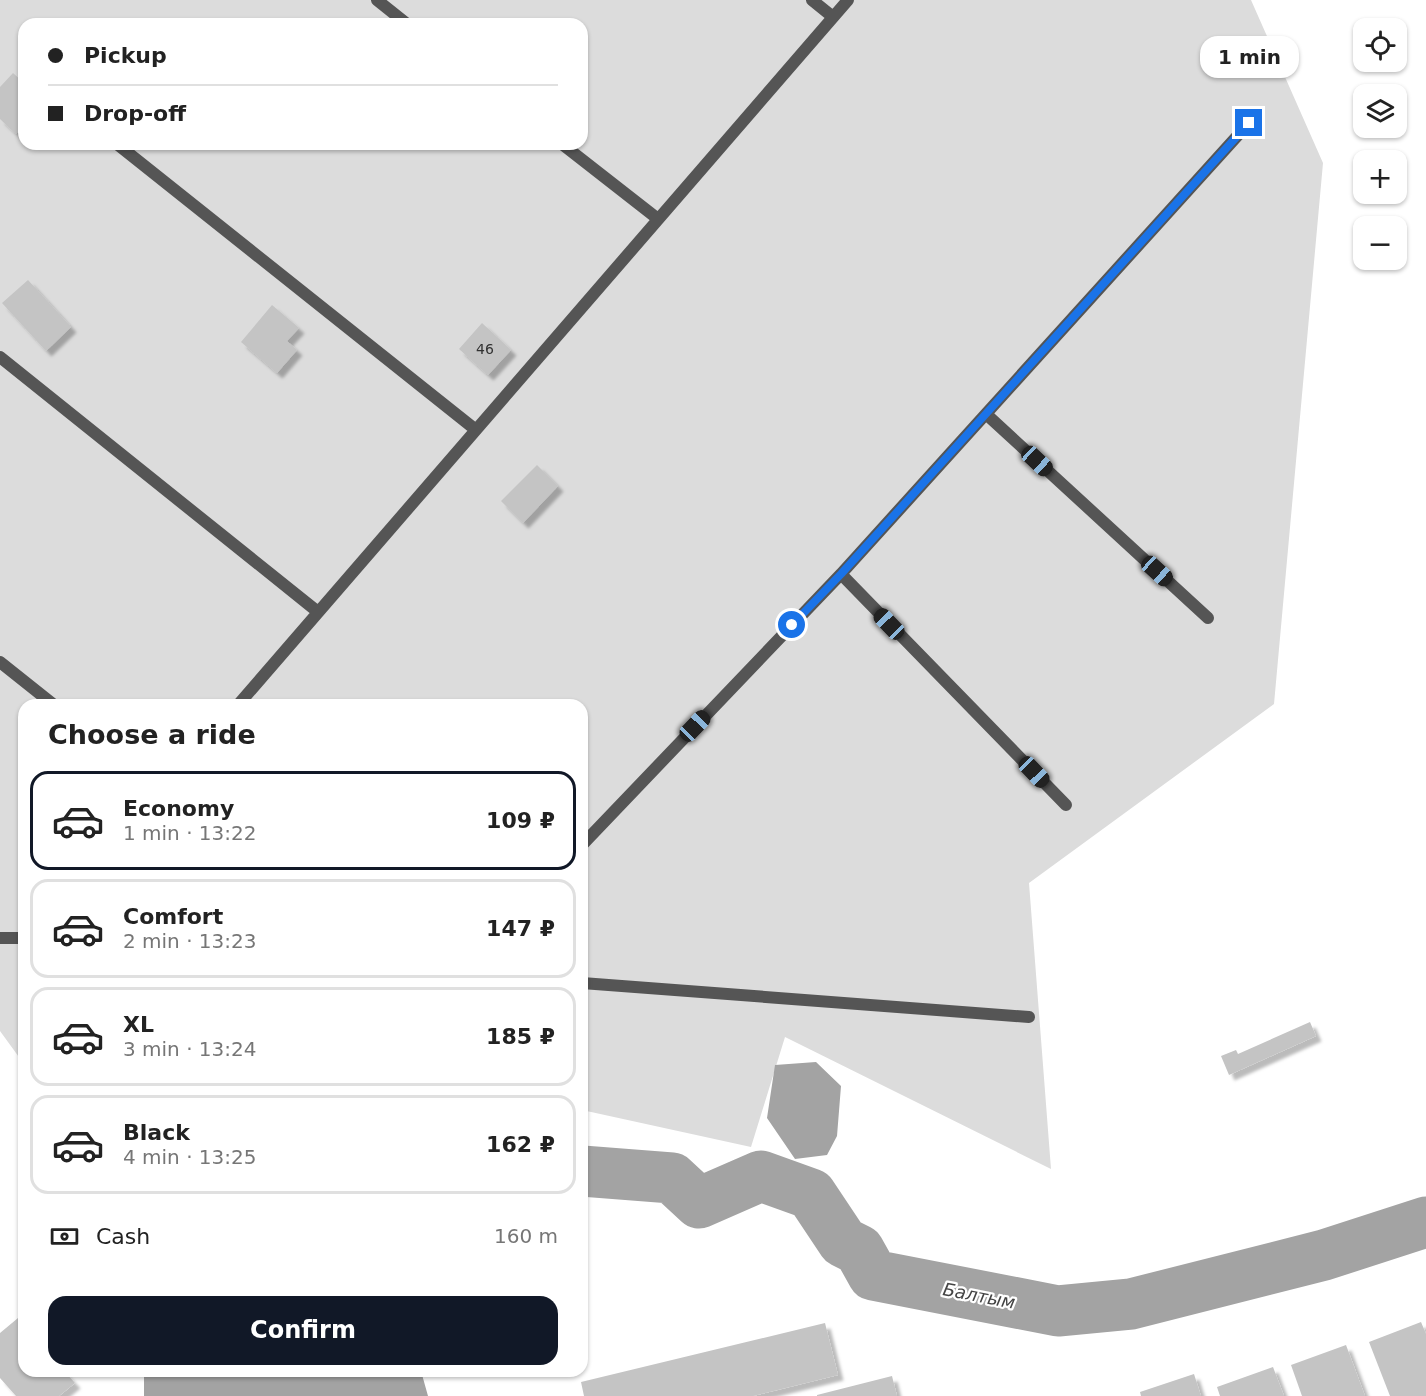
<!DOCTYPE html>
<meta charset="utf-8">
<style>
:root{--surface:#fff;--page:#f6f6f6;--text:#222;--muted:#767676;--line:#e0e0e0;--accent:#111827}
body{margin:0;font-family:"DejaVu Sans",sans-serif;background:var(--page);color:var(--text);height:100vh;display:flex;flex-direction:column;font-size:22px;white-space:nowrap}
*{box-sizing:border-box;margin:0}
p{font-size:20px;color:var(--muted)}
.icon{flex:none;width:33px;height:33px;fill:none;stroke:currentColor;stroke-width:2;stroke-linecap:round;stroke-linejoin:round}
.map{position:relative;flex:1;overflow:hidden}
.sheet{position:absolute;left:18px;top:699px;width:570px;height:678px;display:flex;flex-direction:column;background:var(--surface);border-radius:18px;box-shadow:0 2px 4px #0004}
.sheet>*{flex:none}
.hud{position:absolute;left:18px;top:18px;width:570px;height:132px;border-radius:18px;box-shadow:0 2px 4px #0004;display:grid;align-content:center;height:132px;padding:0 30px;background:var(--surface)}
.tools{position:absolute;left:1353px;top:18px;display:grid;gap:12px}
.tools a{display:grid;place-items:center;width:54px;height:54px;border-radius:12px;background:var(--surface);box-shadow:0 2px 4px #0004;font-size:30px}
.end{position:absolute;width:27px;height:27px;margin:-14px;border:8px solid #1a73e8;background:#fff;box-shadow:0 0 0 3px #fff}
.from{border-radius:50%}
.bubble{position:absolute;height:42px;border-radius:18px;background:var(--surface);box-shadow:0 2px 4px #0004;font-size:20px;font-weight:700;line-height:42px;text-align:center}
.car{position:absolute;width:18px;height:36px;margin:-18px -9px;border-radius:8px;box-shadow:0 0 4px 2px #0007;background:linear-gradient(#222 24%,#8ab4d8 0 40%,#222 0 76%,#8ab4d8 0 86%,#222 0)}
.hud b{display:flex;align-items:center;gap:21px;height:57px;font-size:22px}
.hud b+b{border-top:2px solid var(--line)}
.hud i{width:15px;height:15px;background:var(--text)}
ul{padding:0;list-style:none}
li{display:flex;align-items:center;gap:18px;height:99px;margin:0 12px 9px;padding:0 18px;border:3px solid var(--line);border-radius:18px}
li div{flex:1}
li b{display:block;font-size:22px}
li em{font-style:normal;font-weight:700}
li.on{border-color:var(--accent)}
li>.icon{width:54px;height:54px;stroke-width:1.5}
h2{padding:0 30px;font-size:27px;line-height:72px}
.pay{display:flex;align-items:center;gap:15px;height:66px;padding:0 30px;font-size:22px}
.pay p{margin-inline-start:auto}
.cta{display:flex;gap:12px;margin-top:auto;padding:12px 30px}
.cta a{flex:1;height:69px;border-radius:18px;background:var(--accent);color:#fff;font-size:24px;font-weight:700;line-height:69px;text-align:center}
.map>svg:first-child{display:block}
.green{fill:#dcdcdc;fill-rule:evenodd}
.water{fill:#a3a3a3}
.lines{fill:none;stroke-linecap:round;stroke-linejoin:round}
.river{stroke:#a3a3a3;stroke-width:51}
.building{fill:#c4c4c4;filter:url(#shadow)}
.lane{stroke:#555;stroke-width:12}
.route{stroke:#1a73e8;stroke-width:8}
.labels{text-anchor:middle;stroke-width:4.5;stroke-linejoin:round;paint-order:stroke}
.number-label{font-size:14px;fill:#313131}
.water-label{font-size:18px;font-style:italic;fill:#444;stroke:#fff}
</style>
<div class="map">
<svg width="1426" height="1396" viewBox="0 0 1426 1396">
<defs>
<filter id="shadow"><feDropShadow dx="5.5" dy="5.5" stdDeviation="1.5" flood-color="#0004"/></filter>
</defs>
<rect width="100%" height="100%" fill="#fff"/>
<path class="green" d="M0 0H1251L1323 163 1274 704 1029 883 1051 1169 785 1037 751 1147 582 1110V705H24V1064L0 1031ZM24 24H582V144H24Z"/>
<path class="water" d="M816 1062 841 1086 837 1136 827 1155 795 1159 767 1118 775 1065Z
M144 1371H421L428 1396H144Z"/>
<g class="lines">
<path class="river" d="M582 1171 672 1178 699 1203 761 1176 811 1194 843 1242 859 1250 873 1275 1058 1311 1131 1304 1324 1255 1426 1222"/>
</g>
<path class="building" d="M13 73 24 83V125L16 134 0 119V87Z
M28 280 71 327 46 351 2 303Z
M272 305 299 328 287 341 297 350 277 373 241 342Z
M482 323 511 350 488 375 459 349Z
M537 465 558 486 523 523 501 501Z
M1310 1022 1316 1036 1229 1075 1221 1056 1236 1050 1238 1054Z
M18 1318 24 1325V1371H64L75 1383 59 1396H16L0 1378V1333Z
M1421 1322 1426 1334V1396H1390L1369 1342Z
M825 1323 838 1375 753 1396H584L581 1382Z
M1346 1345 1365 1396H1302L1291 1365Z
M1273 1367 1284 1396H1220L1217 1387Z
M1194 1374 1201 1396H1141L1140 1392Z
M892 1376 897 1396H817V1395Z"/>
<g class="lines">
<path class="lane" d="M377 0 407 24
M812 0 833 17
M117 144 476 430
M562 144 658 219
M0 357 318 612
M986 414 1208 618
M841 574 1066 805
M0 662 54 705
M238 705 848 0
M582 845 841 574 1249 123
M0 938H24
M582 983 1029 1017"/>
</g>
<g class="lines">
<path class="route" d="M792 625 841 574 1249 123"/>
</g>
<g class="labels">
<g class="number-label">
<text x="485" y="354">46</text>
</g>
<g class="water-label">
<text transform="translate(979 1296) rotate(11)" y="6">Балтым</text>
</g>
</g>
</svg>
<div class="tools">
<a><svg class="icon" aria-label="locate" viewBox="0 0 24 24"><circle cx="12" cy="12" r="6"/><path d="M12 2v4M12 18v4M2 12h4M18 12h4"/></svg></a>
<a><svg class="icon" aria-label="layers" viewBox="0 0 24 24"><path d="M12 4l9 5-9 5-9-5zM3 14l9 5 9-5"/></svg></a>
<a>+</a>
<a>−</a>
</div>
<i class="end from" style="left:792px;top:625px"></i>
<i class="end" style="left:1249px;top:123px"></i>
<div class="bubble" style="left:1200px;top:36px;width:99px">1 min</div>
<i class="car" style="left:1037px;top:461px;rotate:133deg"></i>
<i class="car" style="left:1157px;top:571px;rotate:132deg"></i>
<i class="car" style="left:889px;top:624px;rotate:316deg"></i>
<i class="car" style="left:695px;top:726px;rotate:44deg"></i>
<i class="car" style="left:1034px;top:772px;rotate:136deg"></i>
<div class="hud">
<b><i class="from"></i>Pickup</b>
<b><i></i>Drop-off</b>
</div>
<section class="sheet">
<h2>Choose a ride</h2>
<ul>
<li class="on"><svg class="icon" aria-label="car" viewBox="0 0 24 24"><path d="M5 17H2v-5l4-1 3-4h7l3 4 3 1v5h-3M9 17h6M6 11h13"/><circle cx="7" cy="17" r="2"/><circle cx="17" cy="17" r="2"/></svg><div><b>Economy</b><p>1 min · 13:22</p></div><em>109 ₽</em></li>
<li><svg class="icon" aria-label="car" viewBox="0 0 24 24"><path d="M5 17H2v-5l4-1 3-4h7l3 4 3 1v5h-3M9 17h6M6 11h13"/><circle cx="7" cy="17" r="2"/><circle cx="17" cy="17" r="2"/></svg><div><b>Comfort</b><p>2 min · 13:23</p></div><em>147 ₽</em></li>
<li><svg class="icon" aria-label="car" viewBox="0 0 24 24"><path d="M5 17H2v-5l4-1 3-4h7l3 4 3 1v5h-3M9 17h6M6 11h13"/><circle cx="7" cy="17" r="2"/><circle cx="17" cy="17" r="2"/></svg><div><b>XL</b><p>3 min · 13:24</p></div><em>185 ₽</em></li>
<li><svg class="icon" aria-label="car" viewBox="0 0 24 24"><path d="M5 17H2v-5l4-1 3-4h7l3 4 3 1v5h-3M9 17h6M6 11h13"/><circle cx="7" cy="17" r="2"/><circle cx="17" cy="17" r="2"/></svg><div><b>Black</b><p>4 min · 13:25</p></div><em>162 ₽</em></li>
</ul>
<div class="pay"><svg class="icon" aria-label="cash" viewBox="0 0 24 24"><path d="M3 7h18v10H3z"/><circle cx="12" cy="12" r="2"/></svg>Cash<p>160 m</p></div>
<div class="cta"><a>Confirm</a></div>
</section>
</div>
